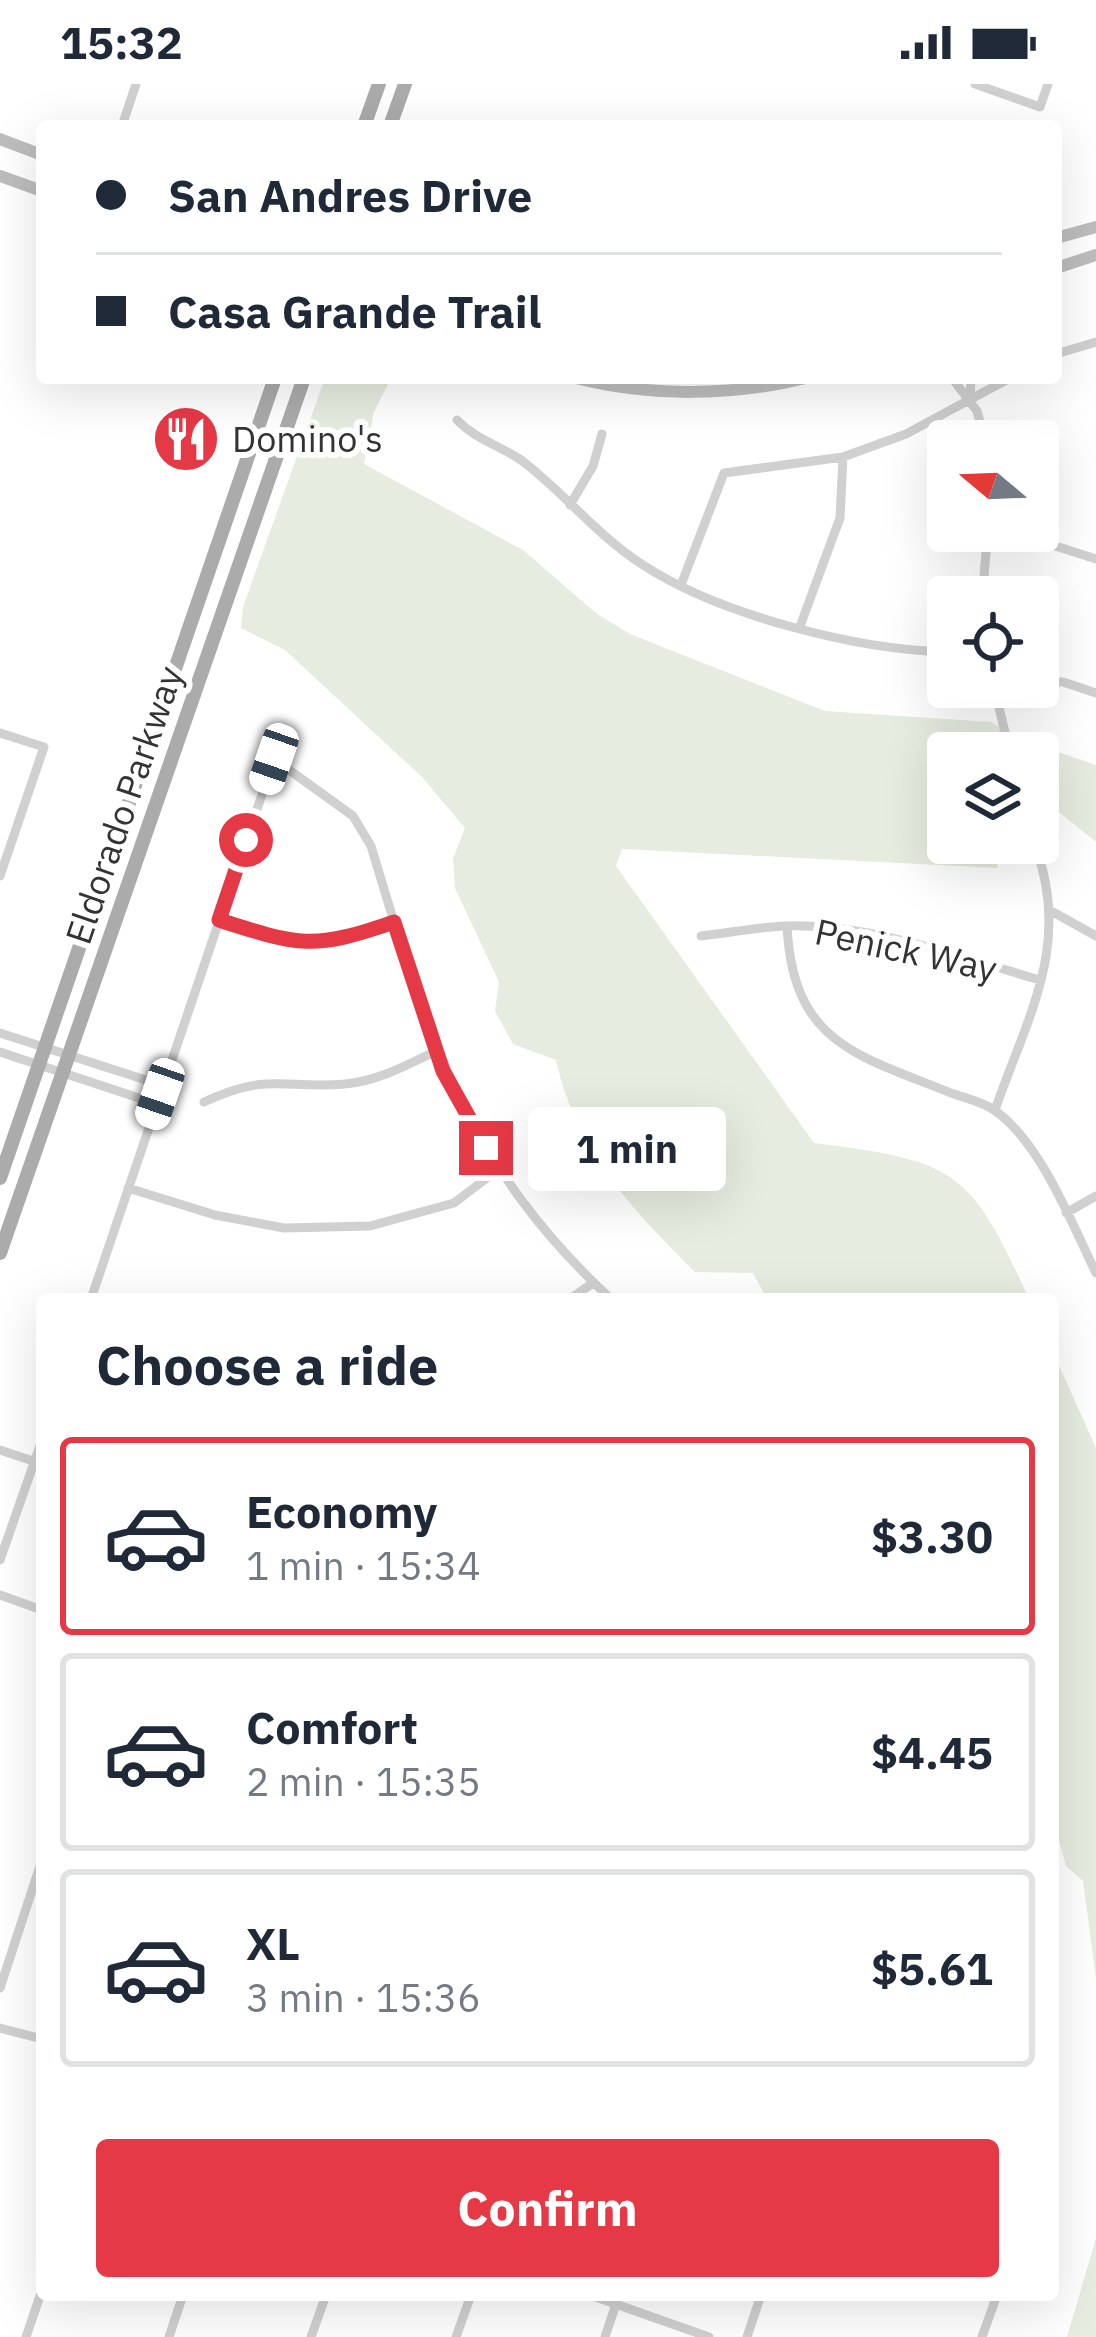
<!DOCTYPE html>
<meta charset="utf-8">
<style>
:root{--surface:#fff;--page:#f2f2f3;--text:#1f2937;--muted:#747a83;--line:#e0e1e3;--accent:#e63946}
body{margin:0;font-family:"IBM Plex Sans",sans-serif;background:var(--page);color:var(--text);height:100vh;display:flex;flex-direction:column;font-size:45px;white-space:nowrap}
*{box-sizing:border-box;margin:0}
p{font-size:39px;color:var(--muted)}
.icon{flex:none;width:66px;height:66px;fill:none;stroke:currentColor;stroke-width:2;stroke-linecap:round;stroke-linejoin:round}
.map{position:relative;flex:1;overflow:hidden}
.drawer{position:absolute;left:36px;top:1209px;width:1023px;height:1008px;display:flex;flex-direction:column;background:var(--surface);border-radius:12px;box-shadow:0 12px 48px #0002}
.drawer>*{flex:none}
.banner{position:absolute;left:36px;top:36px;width:1026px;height:264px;border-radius:12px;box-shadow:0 12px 48px #0002;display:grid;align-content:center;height:264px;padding:0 60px;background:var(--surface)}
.needle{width:78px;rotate:289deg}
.fabs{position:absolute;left:927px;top:336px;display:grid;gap:24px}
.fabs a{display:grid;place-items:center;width:132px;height:132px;border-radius:12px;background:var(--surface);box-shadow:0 12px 48px #0002;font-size:60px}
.end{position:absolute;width:54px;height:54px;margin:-27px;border:15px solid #e63946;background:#fff;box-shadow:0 0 0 6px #fff}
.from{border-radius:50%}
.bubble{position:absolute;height:84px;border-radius:12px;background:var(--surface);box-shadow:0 12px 48px #0002;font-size:39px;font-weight:700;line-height:84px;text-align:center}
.car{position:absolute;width:36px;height:72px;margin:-36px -18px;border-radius:15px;box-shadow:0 0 9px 3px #0007;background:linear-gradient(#fff 24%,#345 0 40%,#fff 0 76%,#345 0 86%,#fff 0)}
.banner b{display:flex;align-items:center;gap:42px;height:114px;font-size:45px}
.banner b+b{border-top:3px solid var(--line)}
.banner i{width:30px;height:30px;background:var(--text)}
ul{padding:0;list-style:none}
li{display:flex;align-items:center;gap:36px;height:198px;margin:0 24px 18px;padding:0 36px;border:6px solid var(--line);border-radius:12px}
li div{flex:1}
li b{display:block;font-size:45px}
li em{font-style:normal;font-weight:700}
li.on{border-color:var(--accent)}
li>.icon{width:108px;height:108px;stroke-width:1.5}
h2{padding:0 60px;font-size:54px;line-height:144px}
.primary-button{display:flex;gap:24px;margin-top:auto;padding:24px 60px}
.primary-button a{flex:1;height:138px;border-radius:12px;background:var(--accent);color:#fff;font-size:48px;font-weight:700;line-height:138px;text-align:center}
.status{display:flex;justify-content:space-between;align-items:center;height:84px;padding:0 60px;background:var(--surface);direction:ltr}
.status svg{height:33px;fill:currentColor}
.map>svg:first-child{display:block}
.green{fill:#e6ecdf}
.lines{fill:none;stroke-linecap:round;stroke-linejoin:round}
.minor{stroke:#d0d0d0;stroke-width:9}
.secondary{stroke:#bdbdbd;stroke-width:12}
.primary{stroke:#ababab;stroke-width:14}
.route{stroke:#e63946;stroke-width:15}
.labels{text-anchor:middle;stroke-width:12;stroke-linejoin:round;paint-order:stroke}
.poi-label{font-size:36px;fill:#333;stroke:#fff;text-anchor:start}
.street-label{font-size:36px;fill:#333;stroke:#fff}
</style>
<div class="status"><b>15:32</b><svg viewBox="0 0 49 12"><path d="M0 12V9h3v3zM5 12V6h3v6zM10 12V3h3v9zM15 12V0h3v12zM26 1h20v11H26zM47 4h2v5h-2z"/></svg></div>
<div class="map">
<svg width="1096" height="2253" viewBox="0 0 1096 2253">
<rect width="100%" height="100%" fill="#fff"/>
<path class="green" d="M325 294H391L374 328 364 380 523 466 597 530 632 551 825 627 991 638 1041 670 1055 667 1096 681V758L1038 711V669H948V759H999L997 784 622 765 616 782 814 1059C955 1077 970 1084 1029 1215H767L753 1189 695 1188C631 1124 576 1067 556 976L513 960 495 927 499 898 455 804 453 775 465 744 422 693 285 566 241 544 243 523Z
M1053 1268 1096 1364V1894L1083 1797 1066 1782 1053 1734Z
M1096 2154V2253H1067Z"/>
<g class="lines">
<path class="minor" d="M975 0 1040 23 1048 0
M122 42 136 0
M1056 270 1096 258
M952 294 977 327 985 357
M970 315 971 294
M457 336C477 357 503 362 525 379 566 411 599 453 643 481 720 531 857 566 948 568
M570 421 593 382 602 350
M988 450 1040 457 1096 475
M681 501 724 389 843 373 906 350 1010 294
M982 513 988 447
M799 545 840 434 843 373
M1038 598H1063L1096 609
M994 603 1010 669
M0 649 44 663 0 792
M1053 828 1096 852
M219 836C300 862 312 866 394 838
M787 842C793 960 857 971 951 1009 965 1014 983 1018 994 1026 1040 1057 1072 1140 1096 1189
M701 852C729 849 757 843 785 842 870 839 959 873 1040 896
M0 949 149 997 160 1010 142 1015 0 968
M204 1018C268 988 283 1005 345 1000 378 997 407 981 436 967
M995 1026C1028 931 1073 859 1034 759
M128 1104 215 1131 284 1144 370 1142 454 1119 500 1084
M1066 1129 1096 1112
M91 1215 274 675 353 732 371 762C427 948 463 1078 611 1215
M570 1215 593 1199
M0 1366 42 1380
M0 1476 42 1356
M0 1511 42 1526
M0 1904 42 1776
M0 1944 42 1955
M590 2211 709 2253
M26 2253 42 2206
M169 2253 183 2211
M311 2253 326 2211
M456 2253 471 2211
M605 2253 619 2211
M747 2253 761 2211
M982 2253 997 2211"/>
<path class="secondary" d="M0 55 42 71
M0 92 42 107
M1056 154 1096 143
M1056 184 1096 171
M576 294C650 313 732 312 806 294"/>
<path class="primary" d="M364 42 379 0
M390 42 405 0
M0 1094 275 294
M0 1169 304 294"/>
</g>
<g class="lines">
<path class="route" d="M246 756 219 836C300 862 313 866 394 838L443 987 486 1064"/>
</g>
<defs>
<symbol id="restaurant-disc" viewBox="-11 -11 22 22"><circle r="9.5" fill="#e63946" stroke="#fff"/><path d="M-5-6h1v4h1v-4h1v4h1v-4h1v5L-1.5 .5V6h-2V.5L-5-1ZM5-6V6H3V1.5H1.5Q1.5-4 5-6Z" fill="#fff"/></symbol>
</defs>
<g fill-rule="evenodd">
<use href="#restaurant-disc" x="148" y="317" width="76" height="76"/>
</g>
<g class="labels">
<g class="poi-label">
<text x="232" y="368">Domino's</text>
</g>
<g class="street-label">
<text transform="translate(124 721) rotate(-71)" y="13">Eldorado Parkway</text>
<text transform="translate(906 866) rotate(12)" y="13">Penick Way</text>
</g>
</g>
</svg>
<div class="fabs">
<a><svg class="needle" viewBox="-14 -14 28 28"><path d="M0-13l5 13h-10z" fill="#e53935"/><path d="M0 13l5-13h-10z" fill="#747a83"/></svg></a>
<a><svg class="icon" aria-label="locate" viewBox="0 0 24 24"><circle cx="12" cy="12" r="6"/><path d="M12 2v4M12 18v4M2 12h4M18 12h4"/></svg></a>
<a><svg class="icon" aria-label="layers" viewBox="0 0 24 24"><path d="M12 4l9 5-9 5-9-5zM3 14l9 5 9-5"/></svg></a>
</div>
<i class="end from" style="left:246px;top:756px"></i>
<i class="end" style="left:486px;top:1064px"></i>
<div class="bubble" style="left:528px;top:1023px;width:198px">1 min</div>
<i class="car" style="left:274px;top:675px;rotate:199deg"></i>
<i class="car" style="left:160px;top:1010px;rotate:199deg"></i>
<div class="banner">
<b><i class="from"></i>San Andres Drive</b>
<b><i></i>Casa Grande Trail</b>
</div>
<section class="drawer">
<h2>Choose a ride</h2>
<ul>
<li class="on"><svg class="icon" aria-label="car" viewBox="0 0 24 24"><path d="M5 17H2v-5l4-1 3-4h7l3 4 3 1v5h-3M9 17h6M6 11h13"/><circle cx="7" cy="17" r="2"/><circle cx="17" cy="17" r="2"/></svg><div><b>Economy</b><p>1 min · 15:34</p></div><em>$3.30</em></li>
<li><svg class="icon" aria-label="car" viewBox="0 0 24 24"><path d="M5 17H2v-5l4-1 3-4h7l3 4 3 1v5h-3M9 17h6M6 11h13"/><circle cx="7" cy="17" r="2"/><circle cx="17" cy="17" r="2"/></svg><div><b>Comfort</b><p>2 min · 15:35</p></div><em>$4.45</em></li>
<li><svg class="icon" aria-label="car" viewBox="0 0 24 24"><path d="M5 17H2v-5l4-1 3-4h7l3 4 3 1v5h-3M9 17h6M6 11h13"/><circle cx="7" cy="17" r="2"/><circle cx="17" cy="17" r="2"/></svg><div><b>XL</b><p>3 min · 15:36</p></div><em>$5.61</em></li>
</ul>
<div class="primary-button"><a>Confirm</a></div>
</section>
</div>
